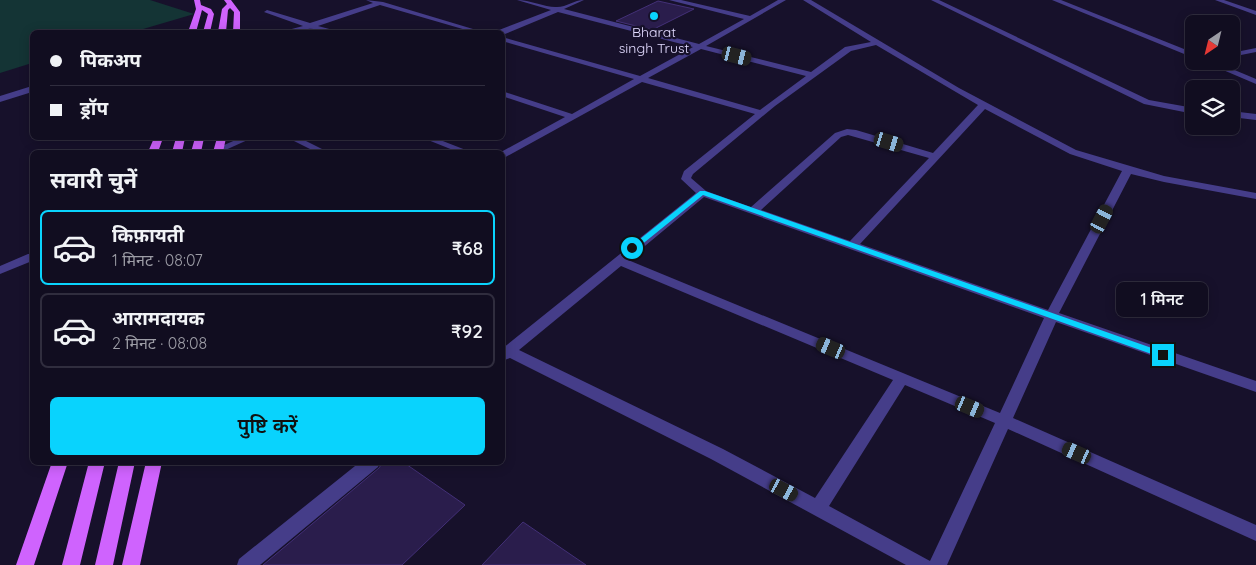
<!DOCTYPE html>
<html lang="hi">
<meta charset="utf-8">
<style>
:root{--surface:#110d20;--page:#1e1b2d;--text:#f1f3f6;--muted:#9c9ca5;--line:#302d3e;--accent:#09d3fd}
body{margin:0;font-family:Quicksand,"Noto Sans Devanagari",sans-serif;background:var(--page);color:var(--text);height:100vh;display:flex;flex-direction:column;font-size:19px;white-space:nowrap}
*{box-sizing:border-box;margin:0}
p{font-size:16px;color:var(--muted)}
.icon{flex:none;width:28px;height:28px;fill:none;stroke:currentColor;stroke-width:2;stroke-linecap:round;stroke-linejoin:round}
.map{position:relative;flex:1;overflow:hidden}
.details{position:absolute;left:30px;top:150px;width:475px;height:315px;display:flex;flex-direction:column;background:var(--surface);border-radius:8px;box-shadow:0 2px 12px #0003,0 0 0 1px var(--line)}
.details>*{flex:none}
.guide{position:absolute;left:30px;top:30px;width:475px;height:110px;border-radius:8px;box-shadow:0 2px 12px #0003,0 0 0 1px var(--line);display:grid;align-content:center;height:110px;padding:0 20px;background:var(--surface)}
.needle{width:32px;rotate:215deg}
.buttons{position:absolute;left:1185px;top:15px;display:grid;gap:10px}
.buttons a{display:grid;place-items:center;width:55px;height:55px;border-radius:8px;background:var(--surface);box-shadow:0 2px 12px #0003,0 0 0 1px var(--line);font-size:25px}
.end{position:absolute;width:22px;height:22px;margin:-11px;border:6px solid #09d3fd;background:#111;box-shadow:0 0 0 2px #111}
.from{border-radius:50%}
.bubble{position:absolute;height:35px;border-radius:8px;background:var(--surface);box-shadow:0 2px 12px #0003,0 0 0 1px var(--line);font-size:16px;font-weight:600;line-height:35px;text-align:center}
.car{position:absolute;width:15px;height:30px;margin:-15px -8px;border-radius:6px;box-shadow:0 0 4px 1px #0007;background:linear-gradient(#222 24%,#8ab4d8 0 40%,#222 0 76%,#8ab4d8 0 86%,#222 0)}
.guide b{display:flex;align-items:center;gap:18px;height:48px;font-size:19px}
.guide b+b{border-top:1px solid var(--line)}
.guide i{width:12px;height:12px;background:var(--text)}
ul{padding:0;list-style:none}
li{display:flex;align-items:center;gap:15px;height:75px;margin:0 10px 8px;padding:0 10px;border:2px solid var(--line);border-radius:8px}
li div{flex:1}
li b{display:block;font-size:19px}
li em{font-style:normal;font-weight:600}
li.on{border-color:var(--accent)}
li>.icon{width:45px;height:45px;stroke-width:1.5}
h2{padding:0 20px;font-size:22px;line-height:60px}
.action{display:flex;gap:10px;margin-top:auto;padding:10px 20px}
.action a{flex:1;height:58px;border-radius:8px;background:var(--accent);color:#111;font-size:20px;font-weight:600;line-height:58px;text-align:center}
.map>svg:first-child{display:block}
.green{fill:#143435}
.building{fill:#2a1d4c;stroke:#433077}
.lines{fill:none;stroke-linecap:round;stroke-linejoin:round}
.minor{fill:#453d89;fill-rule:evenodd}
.major{fill:#cf63fe;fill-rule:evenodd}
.route{fill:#09d3fd}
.poi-dot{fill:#09d3fd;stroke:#17112b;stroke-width:2}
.labels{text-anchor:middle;stroke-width:4.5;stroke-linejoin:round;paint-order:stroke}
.far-poi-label{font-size:14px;fill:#e2dbff;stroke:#17112b}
</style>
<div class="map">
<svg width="1256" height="565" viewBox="0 0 1256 565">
<rect width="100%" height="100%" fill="#17112b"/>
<path class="green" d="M0 0H150L194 14 133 32H32V63L0 73Z"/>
<path class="building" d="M658 1 694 9 652 30 616 21Z
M383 462H403L465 505 402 565H263L379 468Z
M523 522 586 565H482Z"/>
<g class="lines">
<path class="minor" d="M366 0 383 2 483 32H473L380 5 318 26 333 30V32C325 32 316 28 308 29 301 30 296 32 288 32V30L303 26 264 12 267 10 310 23 373 3Z
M517 0C530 0 547 8 557 7 567 7 574 0 584 0L564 9 699 44 744 19 669 0H681L750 16 778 0H786L706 46 811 72 845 47 871 42 803 0H811L959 88 1076 150 1164 176 1256 193V199L1164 182 1131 174 1059 313 1256 381V392L1056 322 1013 418 1256 525V541L1008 429 947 565H906L711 459 510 358 502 361 503 348 696 193 681 179 684 171 755 114 642 82 502 159 501 152 565 117 502 96V91L572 114 634 79 502 41V37L640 76 693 47 558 12 505 34 499 32V30L551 10ZM876 45 978 105 933 153 856 130 847 129 835 133 751 207 706 191 691 178 693 174 775 106 851 51ZM701 49 806 76 760 110 648 78ZM985 109 1070 154 1122 171 1048 310 860 244ZM848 135 929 158 850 241 761 210 841 137ZM704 197 1044 318 1000 413 628 260ZM621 266 893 380 815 498 723 449 519 350ZM905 385 995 423 930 561 829 506Z
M931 0H939L1149 100 1194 108V114L1144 104Z
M1052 0H1061L1194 53V58Z
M1215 0H1224L1256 11V15Z
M1256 48V52L1231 57V53Z
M1202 61H1213L1256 79V84Z
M32 86V92L0 102V96Z
M1231 111 1256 114V120L1231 117Z
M240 138H252L221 152H215L213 150Z
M288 138H300L328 152H316Z
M423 138H435L471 152H458Z
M28 254H32V261L0 274V266Z
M360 462H380L378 467 260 565H237L239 559Z"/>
<path class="major" d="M194 0H200L201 5 211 9 214 14 210 32H203L208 14 202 10 196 32H188L196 9Z
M224 0H231L240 12V32H233L234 12 230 8 228 10 226 32H218L222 9 227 4Z
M154 138H163L158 152H148Z
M176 138H185L182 152H172Z
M195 138H204L201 152H191Z
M217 138H226L223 152H213Z
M52 462H68L34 565H16Z
M89 462H105L80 565H62Z
M119 462H135L113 565H95Z
M146 462H162L140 565H122Z"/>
</g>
<path class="route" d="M700 191H705L1166 353 1167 355 1166 357H1160L703 195 635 250H630V247Z"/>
<circle class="poi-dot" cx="654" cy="16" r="5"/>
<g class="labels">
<g class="far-poi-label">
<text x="654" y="37">Bharat<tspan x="654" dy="16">singh Trust</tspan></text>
</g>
</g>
</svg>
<div class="buttons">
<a><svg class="needle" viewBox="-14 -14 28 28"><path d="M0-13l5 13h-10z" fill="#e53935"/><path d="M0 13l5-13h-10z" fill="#9c9ca5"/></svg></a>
<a><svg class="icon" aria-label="layers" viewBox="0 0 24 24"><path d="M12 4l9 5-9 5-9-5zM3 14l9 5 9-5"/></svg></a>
</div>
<i class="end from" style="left:632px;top:248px"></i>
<i class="end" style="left:1163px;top:355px"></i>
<div class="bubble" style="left:1116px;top:282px;width:92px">1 मिनट</div>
<i class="car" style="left:737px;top:56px;rotate:104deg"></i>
<i class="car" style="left:889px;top:142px;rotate:107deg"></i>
<i class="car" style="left:1102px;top:219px;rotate:28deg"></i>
<i class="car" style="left:831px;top:348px;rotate:293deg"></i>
<i class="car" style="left:970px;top:407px;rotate:113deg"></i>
<i class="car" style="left:1077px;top:453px;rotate:294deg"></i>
<i class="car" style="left:784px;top:490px;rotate:118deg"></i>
<div class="guide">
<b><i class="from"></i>पिकअप</b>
<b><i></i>ड्रॉप</b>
</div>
<section class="details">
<h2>सवारी चुनें</h2>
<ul>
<li class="on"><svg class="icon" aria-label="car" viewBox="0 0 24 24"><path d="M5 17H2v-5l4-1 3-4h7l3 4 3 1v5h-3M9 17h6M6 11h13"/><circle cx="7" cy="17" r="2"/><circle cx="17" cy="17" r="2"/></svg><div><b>किफ़ायती</b><p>1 मिनट · 08:07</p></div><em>₹68</em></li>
<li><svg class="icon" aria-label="car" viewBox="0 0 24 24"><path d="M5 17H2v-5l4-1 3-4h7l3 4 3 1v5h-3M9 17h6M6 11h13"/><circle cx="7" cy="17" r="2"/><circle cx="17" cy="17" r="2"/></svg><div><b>आरामदायक</b><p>2 मिनट · 08:08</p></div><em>₹92</em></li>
</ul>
<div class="action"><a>पुष्टि करें</a></div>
</section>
</div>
